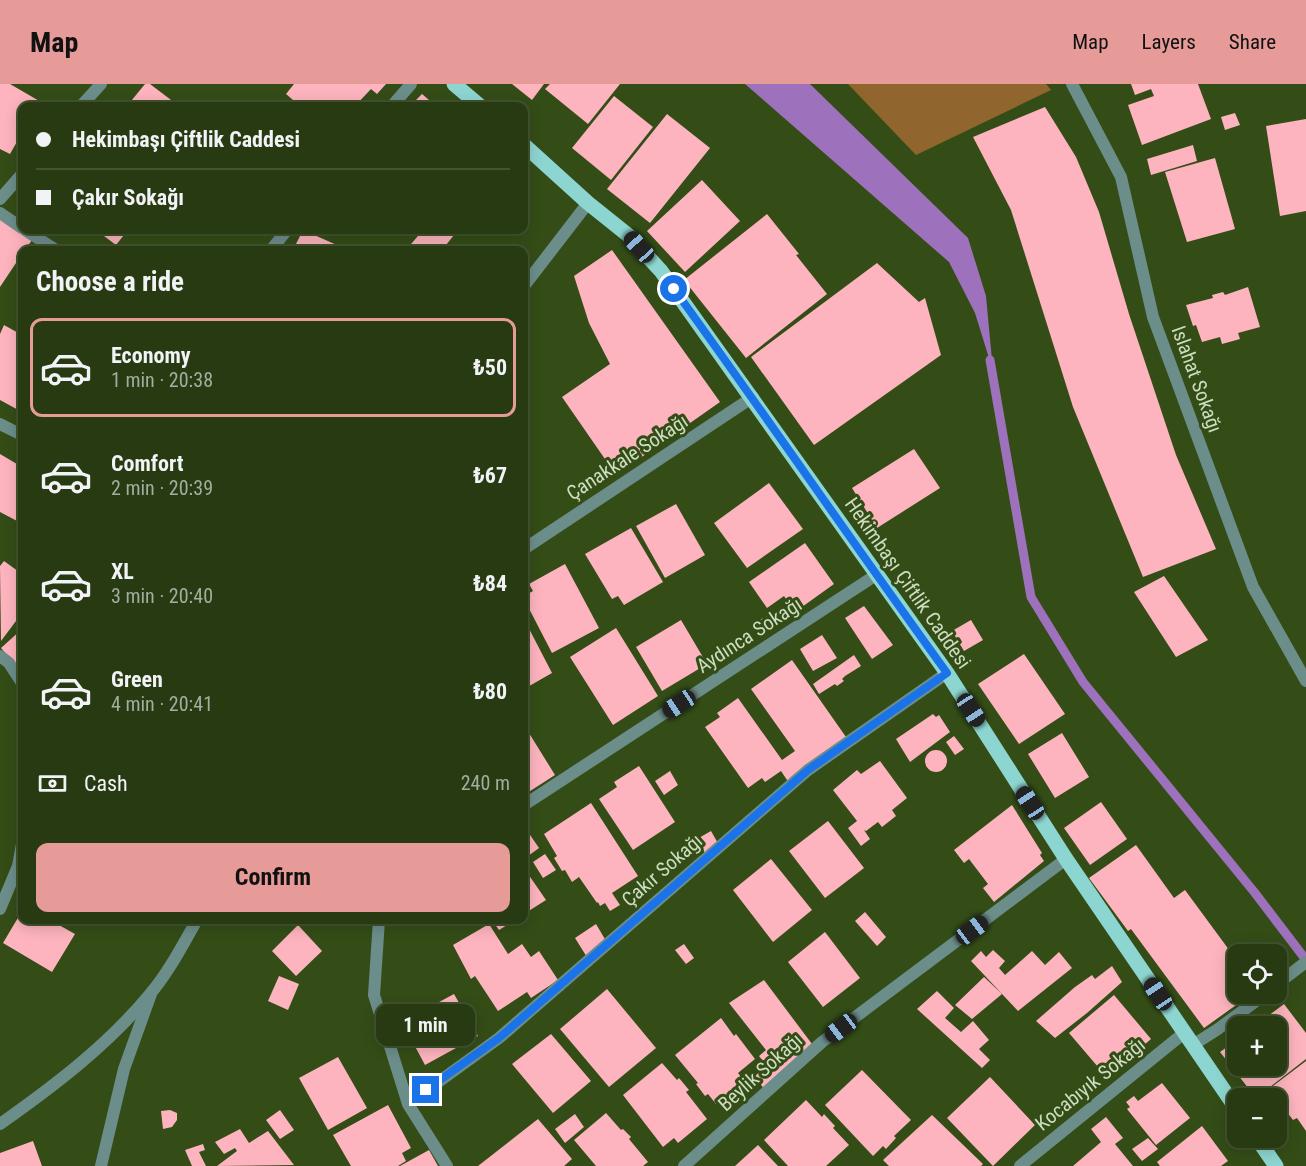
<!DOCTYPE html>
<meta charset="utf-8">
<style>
:root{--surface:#273a11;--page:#33451f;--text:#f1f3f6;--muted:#a4ad9f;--line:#435431;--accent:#e69b98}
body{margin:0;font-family:"Roboto Condensed",sans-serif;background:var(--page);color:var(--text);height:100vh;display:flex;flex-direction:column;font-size:22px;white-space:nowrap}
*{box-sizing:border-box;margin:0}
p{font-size:20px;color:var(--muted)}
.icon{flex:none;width:33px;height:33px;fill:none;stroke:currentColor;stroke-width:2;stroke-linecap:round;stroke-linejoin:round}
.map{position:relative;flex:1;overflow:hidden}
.sheet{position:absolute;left:18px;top:162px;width:510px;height:678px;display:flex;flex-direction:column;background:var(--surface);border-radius:12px;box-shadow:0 3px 15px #0003,0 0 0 2px var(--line)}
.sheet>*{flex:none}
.hud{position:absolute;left:18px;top:18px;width:510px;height:132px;border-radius:12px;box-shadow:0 3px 15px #0003,0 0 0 2px var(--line);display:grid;align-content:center;height:132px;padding:0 18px;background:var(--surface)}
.buttons{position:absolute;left:1227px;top:860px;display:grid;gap:12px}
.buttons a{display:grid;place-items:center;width:60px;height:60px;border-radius:12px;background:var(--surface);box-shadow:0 3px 15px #0003,0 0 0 2px var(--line);font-size:30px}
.end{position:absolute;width:27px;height:27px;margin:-14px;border:8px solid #1a73e8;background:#fff;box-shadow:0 0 0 3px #fff}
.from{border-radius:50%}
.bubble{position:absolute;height:42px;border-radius:12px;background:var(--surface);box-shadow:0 3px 15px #0003,0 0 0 2px var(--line);font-size:20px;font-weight:700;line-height:42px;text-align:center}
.car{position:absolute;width:18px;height:36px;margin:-18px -9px;border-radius:8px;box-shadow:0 0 4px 2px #0007;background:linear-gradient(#222 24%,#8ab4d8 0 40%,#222 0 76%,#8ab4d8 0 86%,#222 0)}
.hud b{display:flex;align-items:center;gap:21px;height:57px;font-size:22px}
.hud b+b{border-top:2px solid var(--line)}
.hud i{width:15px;height:15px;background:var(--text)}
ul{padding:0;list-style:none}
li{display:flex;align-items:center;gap:18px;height:99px;margin:0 12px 9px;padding:0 6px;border:3px solid transparent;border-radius:12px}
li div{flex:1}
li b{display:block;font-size:22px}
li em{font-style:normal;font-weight:700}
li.on{border-color:var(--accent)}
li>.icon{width:54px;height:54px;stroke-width:1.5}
h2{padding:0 18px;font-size:27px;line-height:72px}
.pay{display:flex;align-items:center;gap:15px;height:66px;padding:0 18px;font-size:22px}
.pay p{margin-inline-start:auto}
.cta{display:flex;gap:12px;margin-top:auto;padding:12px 18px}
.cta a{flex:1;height:69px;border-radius:12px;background:var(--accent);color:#111;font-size:24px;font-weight:700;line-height:69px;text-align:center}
header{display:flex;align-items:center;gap:36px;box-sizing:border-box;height:84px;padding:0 30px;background:var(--accent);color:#111}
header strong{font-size:28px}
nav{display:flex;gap:33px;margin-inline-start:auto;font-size:21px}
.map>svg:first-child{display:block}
.green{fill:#91662e}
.water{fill:#9d71bb}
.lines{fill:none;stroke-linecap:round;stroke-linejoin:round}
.stream{stroke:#9d71bb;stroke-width:9}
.building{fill:#fdb4be}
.minor{stroke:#6c8e8b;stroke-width:12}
.tertiary{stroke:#6c8e8b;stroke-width:12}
.primary{stroke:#8dd5d0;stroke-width:15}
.route{stroke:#1a73e8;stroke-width:8}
.labels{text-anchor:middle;stroke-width:6;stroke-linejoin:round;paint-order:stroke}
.street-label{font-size:20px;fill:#cdddc0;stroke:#344d17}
</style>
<header>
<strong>Map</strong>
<nav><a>Map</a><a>Layers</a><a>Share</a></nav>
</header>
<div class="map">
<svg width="1306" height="1082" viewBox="0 0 1306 1082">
<rect width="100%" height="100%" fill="#344d17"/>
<path class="green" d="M848 0H1046L1051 6 916 71Z"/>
<path class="water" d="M745 0H810L968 154 986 212 993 287 975 229 949 178Z"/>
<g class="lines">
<path class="stream" d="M990 276 1031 513 1083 598 1255 809 1306 876"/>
</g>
<path class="building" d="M0 0H10L41 18 38 22H22V49L10 70 0 65Z
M145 0H150L179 22H127Z
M294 0H386L377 10 371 5 355 22H300L286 10Z
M512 0H544L532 16Z
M550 0H620L588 40 545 5Z
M1131 0H1198L1211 35 1142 61 1128 21 1154 12 1151 5 1135 11Z
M422 10 436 22H410Z
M614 12 653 43 611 96 572 64Z
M1045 23 1076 73 1099 128 1129 230 1176 371 1216 465 1143 493 1073 323 1011 126 973 53Z
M1235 29 1240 41 1225 46 1221 33Z
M667 30 710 64 650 139 607 105Z
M1306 35V127L1280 132 1266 42Z
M1193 61 1197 77 1151 91 1147 75Z
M1215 74 1235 145 1187 158 1165 88Z
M702 96 740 137 685 188 647 147Z
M767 130 799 170 796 171 827 210 746 274 684 196Z
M0 134 32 156 25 166H22V170L0 203Z
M96 146H128L116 161Z
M303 146 348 166H293Z
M423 146H458L442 166H406Z
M612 166 720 318 616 391 562 313 610 280 589 239 574 192Z
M877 179 919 218 925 214 941 271 814 361 751 273Z
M1248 203 1260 243 1238 249 1240 255 1222 260 1220 253 1202 258 1196 241 1193 242 1186 221 1213 214 1212 211 1223 208 1225 211Z
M4 241 22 251V328L0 316V250Z
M914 365 940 404 877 444 852 404Z
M0 370 22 383V432L19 438 0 428Z
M769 399 803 445 747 484 714 439Z
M676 420 705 471 665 494 636 442Z
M631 444 663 498 624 521 618 512 612 515 585 470Z
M805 459 834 500 795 528 784 512 767 524 749 498Z
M4 477 22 490V529L1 557 0 482Z
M565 480 599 544 552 569 524 515V512L533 507 529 500Z
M1164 492 1208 556 1176 573 1134 508Z
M864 522 893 561 872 575 845 534Z
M777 527 784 539 765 549 758 537Z
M524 535 552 589 524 605Z
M681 536 707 580 662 607 636 563Z
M971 536 983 556 964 567 952 547Z
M616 544 658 612 613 641 570 573Z
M22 545V588L1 564Z
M822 551 837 574 813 587 800 565Z
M1024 570 1065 630 1019 660 978 600Z
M854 571 861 582 845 592 842 595 844 597 837 602 835 600 819 610 813 600Z
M792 576 846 653 791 702 781 687 765 698 762 694 748 704 705 643 720 633 717 629 738 614 782 676 795 667 751 605Z
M933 630 936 633 939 631 950 648 910 678 896 655Z
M524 641 555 691 524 711Z
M1062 649 1089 693 1055 714 1028 670Z
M954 652 964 665 955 671 946 658Z
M925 677a11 11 0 1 1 22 0a11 11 0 1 1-22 0Z
M880 677 907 714 892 726 896 732 882 743 878 738 866 747 864 746 870 755 861 762 848 744 857 737 833 706 857 686 861 690Z
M639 682 675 738 633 766 599 715 617 703 614 698Z
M670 687 678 701 664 711 655 697Z
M1101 718 1127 755 1090 781 1064 744Z
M591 719 638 792 612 809 620 821 610 827 605 819 600 822 598 818 597 819 579 793 572 798 565 786 562 787 554 774 557 772 544 750Z
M1012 721 1042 769 1040 771 1044 777 994 818 983 804 988 800 969 775 964 779 954 766Z
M828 737 864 784 825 814 789 767Z
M711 747 719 761 705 769 697 755Z
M528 748 539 764 524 775V751Z
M1136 761 1174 814 1185 806 1238 878V909H1253L1204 944 1131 845 1128 847 1089 794Z
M545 770 556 786 543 794 533 778Z
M771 775 812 826 773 858 733 806Z
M524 784 546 816 524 830Z
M22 827V836H50L75 850 52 888 3 859Z
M865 828 886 853 877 862 855 837Z
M485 836H515L499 846 492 836 487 839Z
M489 840 508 870 522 860 531 873 539 867 558 896 531 914 527 908 498 927 475 892 471 895 453 861Z
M596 840 609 862 590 878 575 854Z
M298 841 322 867 296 892 272 867Z
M825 848 860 894 823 923 788 878Z
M684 860 694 874 686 880 675 866Z
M993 866 1005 877 999 884 1005 891 1032 867 1045 881 1059 868 1072 884 1018 927 971 877 981 867 986 873Z
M1112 882 1122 898 1087 929 1055 954 1036 937 1075 903 1092 891 1095 895Z
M279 892 299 900 288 926 268 917Z
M984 893 1002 910 972 935 955 921Z
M764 896 815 964 764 1005 755 992 767 982 759 972 766 966 729 919Z
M607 905 656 964 609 1003 560 945Z
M937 907 954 924 945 934 961 948 973 937 989 956 979 965 990 976 982 984 917 925Z
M454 910 478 952 425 981 402 938Z
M1114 911 1151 955 1131 972 1128 969 1104 990 1069 949Z
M1284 920 1306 949V975L1256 1014 1220 968 1238 955V981H1276V942H1255Z
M721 934 734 952 736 950 755 975 738 989 744 997 716 1020 708 1010 705 1012 696 1000 698 999 675 971Z
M551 950 591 997 553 1029 512 980Z
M338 973 367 1024 328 1046 299 994Z
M1306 977V1047L1297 1034 1293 1036 1269 1005Z
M662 979 677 996 679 994 689 1006 686 1008 707 1035 678 1059 674 1054 663 1063 623 1011Z
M862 986 911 1036 894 1052 896 1054 886 1065 883 1062 873 1072 825 1021Z
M990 993 1035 1041 993 1082 947 1034Z
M1162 999 1190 1034 1156 1061 1127 1025 1130 1023 1126 1018 1134 1012 1138 1017Z
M806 1016 822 1033 824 1030 835 1042 833 1044 849 1061 826 1082H788L764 1056Z
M388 1021 411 1064 402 1069 406 1077 398 1082H351L333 1051Z
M170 1026 177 1029V1036L172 1043 163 1045 161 1027Z
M280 1026 294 1046 280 1055 266 1036Z
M606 1029 621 1046 623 1045 631 1053 629 1055 648 1078 643 1082H596L574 1056Z
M575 1030 584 1043 565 1059 555 1045Z
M932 1031 983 1080 981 1082H889L883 1076Z
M1106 1033 1123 1054 1115 1060 1133 1082H1073L1101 1058 1091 1045Z
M538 1035 572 1075 564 1082H478Z
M1202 1042 1228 1077 1221 1082H1160L1157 1078Z
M240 1045 249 1059 268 1047 294 1081 217 1082 237 1067 235 1064 224 1070 215 1058Z
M1148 1054 1158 1065 1142 1077 1132 1065Z
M33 1057 42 1082H0V1069Z
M203 1060 205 1066 199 1068 206 1082H192L185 1066Z
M758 1061 778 1082H735Z
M429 1066 438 1082H400Z"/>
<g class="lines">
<path class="minor" d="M1072 0 1121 93 1153 233 1253 503 1306 597
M81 22 101 0
M392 22 411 0
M0 115 22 90
M0 129 22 144
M25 146 56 166
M271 166 287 146
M0 340 22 351
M524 465 753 313
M0 572 9 579 22 599
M524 721 876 491
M0 825 18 782 22 760
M379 836 374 911 408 1020 447 1082
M1276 901 1306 878
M1193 961 1218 945 1267 909
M408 1020 499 954 808 686 947 589
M101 1082 124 985 151 910
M684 1082 822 958 1066 775
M1020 1082 1184 949"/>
<path class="tertiary" d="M524 202 588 119
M0 1040C54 1002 108 961 150 910 169 888 183 860 197 836"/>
<path class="primary" d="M454 0 480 22
M524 61 588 119 628 151 661 187 947 589 1066 775 1238 1027
M1256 1053 1276 1082"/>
</g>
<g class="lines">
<path class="route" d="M426 1006 499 954 808 686 947 589C855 462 766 332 674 205"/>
</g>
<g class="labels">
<g class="street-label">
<text transform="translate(1197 295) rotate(70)" y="7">Islahat Sokağı</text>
<text transform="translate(627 373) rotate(-33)" y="7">Çanakkale Sokağı</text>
<text transform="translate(908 499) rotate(55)" y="7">Hekimbaşı Çiftlik Caddesi</text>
<text transform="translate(749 551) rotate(-33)" y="7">Aydınca Sokağı</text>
<text transform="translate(662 786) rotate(-41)" y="7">Çakır Sokağı</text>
<text transform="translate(760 988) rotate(-42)" y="7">Beylik Sokağı</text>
<text transform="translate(1090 1000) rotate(-39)" y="7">Kocabıyık Sokağı</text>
</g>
</g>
</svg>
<div class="buttons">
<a><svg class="icon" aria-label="locate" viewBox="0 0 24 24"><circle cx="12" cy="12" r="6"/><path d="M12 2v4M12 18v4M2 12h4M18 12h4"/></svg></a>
<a>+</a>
<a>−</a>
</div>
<i class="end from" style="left:674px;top:205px"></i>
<i class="end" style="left:426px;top:1006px"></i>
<div class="bubble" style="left:376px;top:920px;width:99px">1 min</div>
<i class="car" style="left:639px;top:163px;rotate:318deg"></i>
<i class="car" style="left:679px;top:620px;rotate:237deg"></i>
<i class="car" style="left:971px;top:626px;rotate:147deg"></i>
<i class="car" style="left:1030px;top:719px;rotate:327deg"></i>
<i class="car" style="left:972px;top:846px;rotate:53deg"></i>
<i class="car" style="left:1158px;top:910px;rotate:326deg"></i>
<i class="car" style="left:841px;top:944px;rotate:233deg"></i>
<div class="hud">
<b><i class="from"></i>Hekimbaşı Çiftlik Caddesi</b>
<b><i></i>Çakır Sokağı</b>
</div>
<section class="sheet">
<h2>Choose a ride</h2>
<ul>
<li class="on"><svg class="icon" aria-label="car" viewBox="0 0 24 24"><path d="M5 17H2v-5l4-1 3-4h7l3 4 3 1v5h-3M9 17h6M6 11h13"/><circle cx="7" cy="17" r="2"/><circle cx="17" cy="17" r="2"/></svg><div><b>Economy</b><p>1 min · 20:38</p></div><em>₺50</em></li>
<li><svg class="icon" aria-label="car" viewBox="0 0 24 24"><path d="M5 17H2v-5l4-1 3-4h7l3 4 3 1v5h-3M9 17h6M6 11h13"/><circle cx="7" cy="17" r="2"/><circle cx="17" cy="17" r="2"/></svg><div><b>Comfort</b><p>2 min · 20:39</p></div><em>₺67</em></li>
<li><svg class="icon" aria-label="car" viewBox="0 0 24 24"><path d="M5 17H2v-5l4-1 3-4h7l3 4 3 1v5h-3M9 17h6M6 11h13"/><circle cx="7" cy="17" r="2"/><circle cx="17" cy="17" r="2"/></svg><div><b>XL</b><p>3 min · 20:40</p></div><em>₺84</em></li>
<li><svg class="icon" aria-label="car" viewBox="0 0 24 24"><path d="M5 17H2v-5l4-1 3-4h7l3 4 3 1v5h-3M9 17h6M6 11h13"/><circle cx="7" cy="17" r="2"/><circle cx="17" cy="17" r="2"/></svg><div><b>Green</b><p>4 min · 20:41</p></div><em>₺80</em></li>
</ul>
<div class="pay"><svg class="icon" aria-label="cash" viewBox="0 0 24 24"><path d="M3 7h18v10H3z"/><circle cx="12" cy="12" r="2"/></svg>Cash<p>240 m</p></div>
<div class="cta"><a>Confirm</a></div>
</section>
</div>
